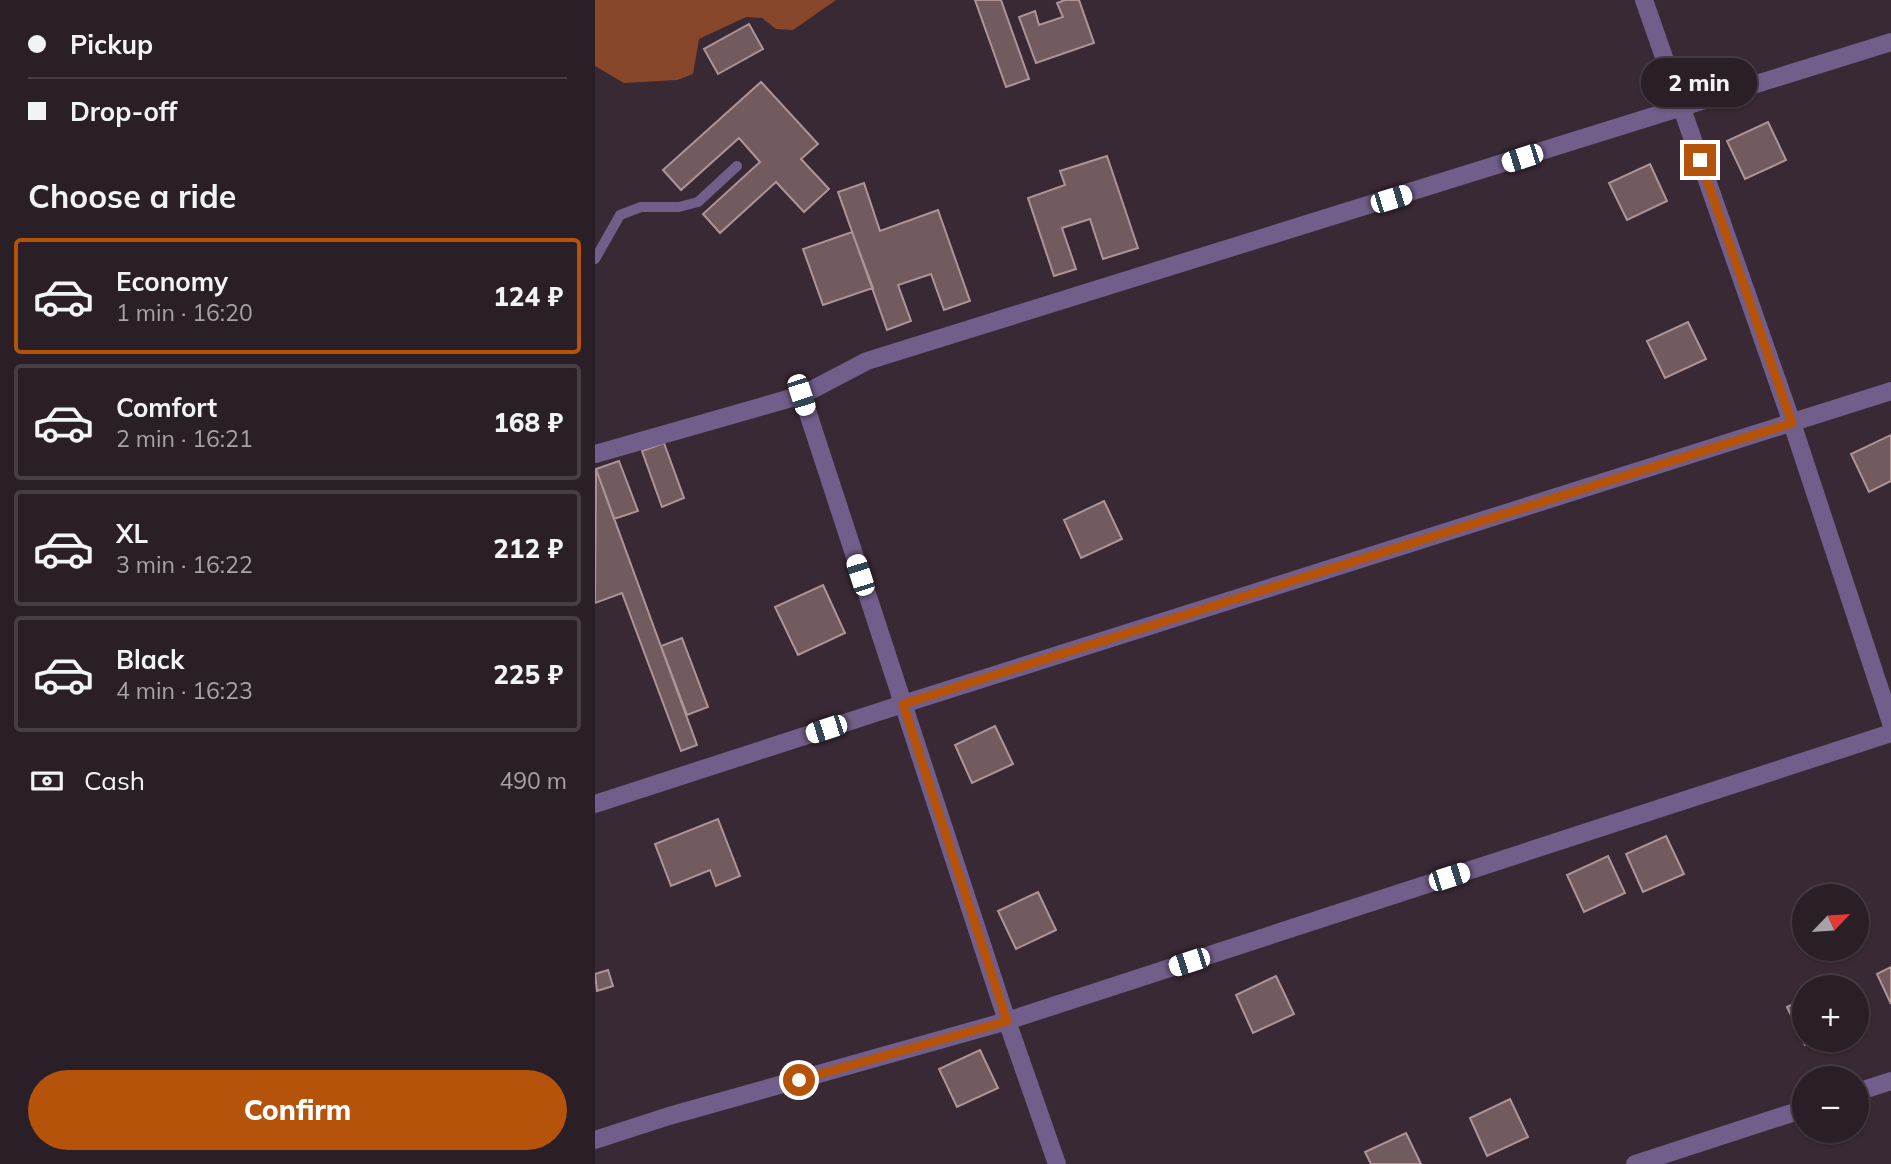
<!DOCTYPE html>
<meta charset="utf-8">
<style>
:root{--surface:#2b1f27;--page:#33272f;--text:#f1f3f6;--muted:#a6a2a7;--line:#473d44;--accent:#b45309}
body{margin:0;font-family:Mulish,sans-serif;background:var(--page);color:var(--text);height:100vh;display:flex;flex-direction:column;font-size:26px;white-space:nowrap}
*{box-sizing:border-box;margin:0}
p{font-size:23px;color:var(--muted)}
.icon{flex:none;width:38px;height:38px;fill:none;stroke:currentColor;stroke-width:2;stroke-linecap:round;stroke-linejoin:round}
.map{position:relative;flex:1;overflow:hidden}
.drawer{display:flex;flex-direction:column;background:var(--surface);width:595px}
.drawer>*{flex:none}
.hud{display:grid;align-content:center;height:154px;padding:0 28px;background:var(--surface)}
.needle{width:46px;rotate:65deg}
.tools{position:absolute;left:1197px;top:884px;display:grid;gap:14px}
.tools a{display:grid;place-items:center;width:77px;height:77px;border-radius:50%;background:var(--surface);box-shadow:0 2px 5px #0004,0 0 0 2px var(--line);font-size:35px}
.end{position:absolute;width:32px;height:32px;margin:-16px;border:9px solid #b45309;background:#fff;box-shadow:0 0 0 4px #fff}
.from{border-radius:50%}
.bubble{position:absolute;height:49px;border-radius:24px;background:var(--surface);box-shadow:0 2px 5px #0004,0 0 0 2px var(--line);font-size:23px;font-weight:800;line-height:49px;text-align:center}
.car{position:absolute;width:21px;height:42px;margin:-21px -10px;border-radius:9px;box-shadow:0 0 5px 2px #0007;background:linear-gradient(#fff 24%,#345 0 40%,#fff 0 76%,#345 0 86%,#fff 0)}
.hud b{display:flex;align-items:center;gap:24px;height:66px;font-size:26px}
.hud b+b{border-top:2px solid var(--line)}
.hud i{width:18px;height:18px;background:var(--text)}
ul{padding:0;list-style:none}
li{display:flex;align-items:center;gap:21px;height:116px;margin:0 14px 10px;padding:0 14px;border:4px solid var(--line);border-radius:7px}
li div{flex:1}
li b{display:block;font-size:26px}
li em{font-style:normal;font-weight:800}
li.active{border-color:var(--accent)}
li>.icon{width:63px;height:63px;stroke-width:1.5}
h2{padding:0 28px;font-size:32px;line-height:84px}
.pay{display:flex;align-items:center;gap:18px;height:77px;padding:0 28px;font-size:26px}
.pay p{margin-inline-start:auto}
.cta{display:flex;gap:14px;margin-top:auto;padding:14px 28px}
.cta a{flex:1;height:80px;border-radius:42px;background:var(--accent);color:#fff;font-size:28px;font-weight:800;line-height:80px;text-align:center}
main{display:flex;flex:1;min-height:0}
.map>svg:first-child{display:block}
.forest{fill:#88472a}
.building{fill:#725b5e;stroke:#ae9497;stroke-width:2}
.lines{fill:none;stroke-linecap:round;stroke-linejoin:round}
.lane{stroke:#725e8a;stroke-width:10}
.street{stroke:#725e8a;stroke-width:18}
.route{stroke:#b45309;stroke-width:9}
</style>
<main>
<section class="drawer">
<div class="hud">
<b><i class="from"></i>Pickup</b>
<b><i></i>Drop-off</b>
</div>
<h2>Choose a ride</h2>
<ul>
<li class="active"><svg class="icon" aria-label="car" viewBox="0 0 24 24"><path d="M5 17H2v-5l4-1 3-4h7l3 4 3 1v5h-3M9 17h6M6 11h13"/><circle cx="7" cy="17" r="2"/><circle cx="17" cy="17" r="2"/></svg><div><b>Economy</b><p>1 min · 16:20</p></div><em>124 ₽</em></li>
<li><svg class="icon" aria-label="car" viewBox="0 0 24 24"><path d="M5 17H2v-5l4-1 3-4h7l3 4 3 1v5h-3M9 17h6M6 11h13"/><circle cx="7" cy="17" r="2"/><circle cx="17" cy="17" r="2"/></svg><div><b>Comfort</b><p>2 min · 16:21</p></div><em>168 ₽</em></li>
<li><svg class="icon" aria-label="car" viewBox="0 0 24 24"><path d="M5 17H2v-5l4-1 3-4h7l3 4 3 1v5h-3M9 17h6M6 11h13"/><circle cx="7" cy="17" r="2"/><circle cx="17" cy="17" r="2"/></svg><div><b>XL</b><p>3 min · 16:22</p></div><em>212 ₽</em></li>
<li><svg class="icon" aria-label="car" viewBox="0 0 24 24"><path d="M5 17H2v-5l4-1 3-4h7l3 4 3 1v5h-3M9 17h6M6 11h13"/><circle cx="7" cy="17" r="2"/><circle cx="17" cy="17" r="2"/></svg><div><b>Black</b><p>4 min · 16:23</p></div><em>225 ₽</em></li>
</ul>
<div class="pay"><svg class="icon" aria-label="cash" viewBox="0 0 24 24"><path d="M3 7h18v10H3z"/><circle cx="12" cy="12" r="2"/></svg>Cash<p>490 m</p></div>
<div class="cta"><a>Confirm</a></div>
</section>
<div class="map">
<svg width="1296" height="1164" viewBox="0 0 1296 1164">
<rect width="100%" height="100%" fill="#392934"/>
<path class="forest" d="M0 0H241L198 30 181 29 167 18 151 17 104 39 98 74 82 80 29 83 0 66Z"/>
<path class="building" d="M380 0H406L434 79 411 87Z
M470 0H484L499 43 441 63 424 17 440 11 444 25 468 17 462 3Z
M154 24 168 49 123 74 109 49Z
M166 82 223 144 206 159 234 189 209 212 181 182 125 233 108 214 165 162 144 138 86 190 68 170Z
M1173 122 1191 160 1150 179 1132 141Z
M512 156 543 248 508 259 495 219 467 228 481 269 459 276 433 198 470 185 465 171Z
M1055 164 1072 201 1032 220 1014 183Z
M269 183 285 231 343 210 375 301 349 310 336 274 303 285 316 321 292 330 243 192Z
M257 232 278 288 228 305 208 249Z
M1093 322 1111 359 1070 378 1052 341Z
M1296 435V481L1274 492 1256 454Z
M69 443 89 498 67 507 47 451Z
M24 461 43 511 19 519 1 469Z
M1 469 102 745 86 751 27 593 0 603Z
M509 501 527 539 486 558 469 520Z
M228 585 250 633 203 655 180 607Z
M87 638 113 707 92 715 66 646Z
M400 726 418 764 377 783 360 745Z
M123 819 145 876 121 886 115 870 76 886 60 844Z
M1071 836 1089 874 1048 892 1031 854Z
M1013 856 1030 893 989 912 972 875Z
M443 892 461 930 421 949 403 911Z
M1296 967V1004L1282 974Z
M13 970 18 986 2 991 0 974Z
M681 976 699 1014 658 1033 641 995Z
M1209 999V1040H1221L1210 1045 1192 1007Z
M385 1050 403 1088 362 1107 344 1069Z
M915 1099 933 1137 892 1156 875 1118Z
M811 1133 826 1164H776L770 1152Z"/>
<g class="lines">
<path class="lane" d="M0 259 25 215 46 207H84L103 202 142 166"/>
<path class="street" d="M1049 0 1197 423 1296 723
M207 395 412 1021 462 1164
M0 454 207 395 272 361 1296 42
M0 804 308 704 1296 391
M1262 1092 1296 1081
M0 1140 74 1116 412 1021 1296 733
M1040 1164 1209 1109"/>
</g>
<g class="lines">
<path class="route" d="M204 1080 412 1021 308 704 1197 423 1105 160"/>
</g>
</svg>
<div class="tools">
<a><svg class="needle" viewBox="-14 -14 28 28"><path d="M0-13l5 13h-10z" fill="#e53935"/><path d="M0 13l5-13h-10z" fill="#a6a2a7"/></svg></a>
<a>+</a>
<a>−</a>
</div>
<i class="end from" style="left:204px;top:1080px"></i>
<i class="end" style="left:1105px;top:160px"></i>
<div class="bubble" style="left:1046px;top:58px;width:116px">2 min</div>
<i class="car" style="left:927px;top:158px;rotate:252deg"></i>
<i class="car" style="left:796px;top:199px;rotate:73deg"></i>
<i class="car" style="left:206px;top:395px;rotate:162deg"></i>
<i class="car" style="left:265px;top:575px;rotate:342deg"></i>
<i class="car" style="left:231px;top:729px;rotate:252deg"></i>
<i class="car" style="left:854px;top:877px;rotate:72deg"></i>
<i class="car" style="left:594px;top:962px;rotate:252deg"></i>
</div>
</main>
